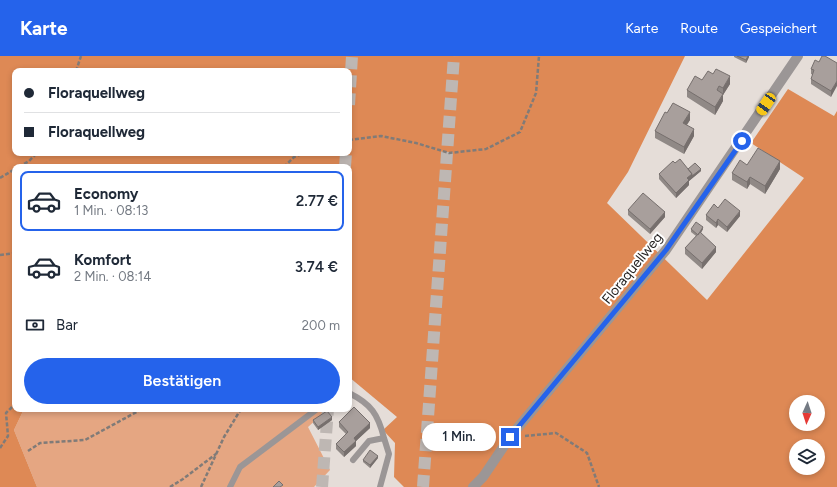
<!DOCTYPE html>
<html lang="de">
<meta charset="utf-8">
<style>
:root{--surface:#fff;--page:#f2f2f3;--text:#1f2937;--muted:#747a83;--line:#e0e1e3;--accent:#2563eb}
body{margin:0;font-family:Figtree,sans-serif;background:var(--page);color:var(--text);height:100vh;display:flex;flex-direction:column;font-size:15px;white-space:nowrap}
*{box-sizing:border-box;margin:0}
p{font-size:13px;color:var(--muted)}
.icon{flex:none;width:22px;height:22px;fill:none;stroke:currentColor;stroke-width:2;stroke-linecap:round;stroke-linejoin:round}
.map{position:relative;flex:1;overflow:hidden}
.details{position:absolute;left:12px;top:108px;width:340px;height:248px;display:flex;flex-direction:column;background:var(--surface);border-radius:8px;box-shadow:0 2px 6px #0003}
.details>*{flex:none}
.banner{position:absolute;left:12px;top:12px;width:340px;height:88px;border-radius:8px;box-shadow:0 2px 6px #0003;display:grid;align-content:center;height:88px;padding:0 12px;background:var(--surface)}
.needle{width:26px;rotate:183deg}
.tools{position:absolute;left:789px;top:339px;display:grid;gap:8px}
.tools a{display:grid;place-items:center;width:36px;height:36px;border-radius:50%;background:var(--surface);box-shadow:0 2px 6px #0003;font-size:20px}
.end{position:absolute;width:18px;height:18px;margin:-9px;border:5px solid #2563eb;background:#fff;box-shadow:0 0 0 2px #fff}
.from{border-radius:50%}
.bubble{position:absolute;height:28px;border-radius:14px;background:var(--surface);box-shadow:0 2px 6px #0003;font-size:13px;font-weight:600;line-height:28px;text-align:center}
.car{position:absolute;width:12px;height:24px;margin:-12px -6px;border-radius:5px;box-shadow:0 0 3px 1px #0007;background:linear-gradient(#f5c518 24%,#345 0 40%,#f5c518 0 76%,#345 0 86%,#f5c518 0)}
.banner b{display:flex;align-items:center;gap:14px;height:38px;font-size:15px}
.banner b+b{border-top:1px solid var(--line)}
.banner i{width:10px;height:10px;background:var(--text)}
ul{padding:7px 0 0;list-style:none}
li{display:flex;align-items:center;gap:12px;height:60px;margin:0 8px 6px;padding:0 4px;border:2px solid transparent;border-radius:8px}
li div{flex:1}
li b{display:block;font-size:15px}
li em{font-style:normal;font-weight:600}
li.active{border-color:var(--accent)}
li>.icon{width:36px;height:36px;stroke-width:1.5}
.pay{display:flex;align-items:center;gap:10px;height:44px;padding:0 12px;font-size:15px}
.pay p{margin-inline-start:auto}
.primary-button{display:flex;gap:8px;margin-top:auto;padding:8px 12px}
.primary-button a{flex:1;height:46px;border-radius:24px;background:var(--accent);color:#fff;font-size:16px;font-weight:600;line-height:46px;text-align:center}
header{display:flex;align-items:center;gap:24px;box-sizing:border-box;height:56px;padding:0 20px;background:var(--accent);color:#fff}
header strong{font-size:19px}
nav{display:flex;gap:22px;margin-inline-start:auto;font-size:14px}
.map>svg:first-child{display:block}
.green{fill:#e5a682}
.forest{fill:#de8955;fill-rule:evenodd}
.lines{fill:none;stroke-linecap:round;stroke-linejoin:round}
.highway-tunnel{stroke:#beb7b3;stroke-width:12;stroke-dasharray:12 6;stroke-linecap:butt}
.path{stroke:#807b78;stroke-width:2.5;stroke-dasharray:4 2;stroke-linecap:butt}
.lane{stroke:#9b9696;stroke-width:6}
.street{stroke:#9b9696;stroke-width:10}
.wall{fill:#908986}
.shaded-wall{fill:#766f6d}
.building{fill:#a89f9c;stroke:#766f6d}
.route{stroke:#2563eb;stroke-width:5}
.labels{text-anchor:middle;stroke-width:4;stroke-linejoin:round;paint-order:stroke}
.street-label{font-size:14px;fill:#221f1e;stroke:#fff}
</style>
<header>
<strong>Karte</strong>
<nav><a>Karte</a><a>Route</a><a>Gespeichert</a></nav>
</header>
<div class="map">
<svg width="837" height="431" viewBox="0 0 837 431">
<rect width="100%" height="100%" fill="#e5ddd8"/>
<path class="green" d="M24 353H328L308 371 330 414 314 431H37L14 374Z"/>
<path class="forest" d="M0 0H685L628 116 607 147 707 244 804 122 751 87 788 33 834 60 837 55V431H404L394 421 395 387 383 374 397 361 349 321V111H15V353H24L14 374 37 431H0ZM15 15H349V97H15ZM796 346H818V368H796ZM796 390H818V412H796Z"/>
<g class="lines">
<path class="highway-tunnel" d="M349 49 352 0
M345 111 346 97
M322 431 328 353
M423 431 454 0"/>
<path class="path" d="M76 15 81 0
M349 84 381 80 416 87 449 97 486 93 520 76 536 37 539 0
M19 111 29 105 37 97
M284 111 294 101 305 97
M0 122 15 113
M0 199 15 197
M525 380 556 377 587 397 599 431
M0 392 8 380 6 357 15 348
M28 395 40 387 85 384 142 353
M170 431 183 423 216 398
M201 431 224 381 241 353"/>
<path class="lane" d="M349 337C371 348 378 358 384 382
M353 404 369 385 384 382 389 398 380 431
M230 431 240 411 317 353"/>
<path class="street" d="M473 431 483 421 510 381 666 194 798 0"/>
</g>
<path class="wall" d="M734 0H749V1L746 7 734 1Z
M819 6 837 7 831 41 811 28V23L813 19 811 18V13Z
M702 24 730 28 723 39V45L715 59 687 41V34Z
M667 57 690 64 687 69 694 80 684 98 655 82V75Z
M675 107 688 113 701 115 689 125V129L676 142 659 123V118Z
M747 109 780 113 765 138 750 128 747 133 732 124V117Z
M718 152 740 160 727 176 718 169 716 172 706 164V159Z
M628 154 665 161 650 178 628 159Z
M691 173H703L701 177 716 196 702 213 685 198V192L696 180 691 176Z
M313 364H332L318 374 313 367Z
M339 366 370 372 356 385V390L344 401 336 393V388L346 378 339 371Z
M378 402 370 412 363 406V404Z"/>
<path class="shaded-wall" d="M748 0H749V1L746 7V4Z
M730 20V28L723 39V45L715 59V51L723 39V32Z
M837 25V30L831 41V35Z
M690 56V64L683 74V67Z
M694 73V80L684 98V91Z
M780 105V113L765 138V130Z
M701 113V115L689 125V129L676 142V137L687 122 692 118Z
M750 121V128L747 133V126Z
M740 155V160L727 176V171Z
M665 156V161L650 178V173Z
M718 163V169L716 172V167Z
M703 171V173L698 181V179Z
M716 191V196L702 213V207Z
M332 361V364L318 374V371Z
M370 367V372L356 385V390L344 401V396L354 382Z
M378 400V402L370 412V409Z"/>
<path class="building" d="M737 0H748L746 4Z
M822 0H825L837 7V25L831 35 811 23 814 14 811 13 815 4 819 6Z
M716 13 730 20 723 32 719 30 717 34 723 38 715 51 687 34 695 20 702 24 708 15 713 18Z
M673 47 690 56 683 67 694 73 684 91 655 75 665 56 667 57Z
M758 92 780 105 765 130 750 121 747 126 732 117 740 104 747 109Z
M680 103 692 118 687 122 689 124 676 137 659 118 673 105 675 107Z
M695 107 701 113 692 120V118L688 113Z
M643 137 665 156 650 173 628 154Z
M725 143 740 155 727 171 718 163 716 167 706 159 714 148 718 152Z
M696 166 703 171 698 179 691 173Z
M700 176 716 191 702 207 685 192Z
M354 351 370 367 354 382 356 385 344 396 336 388 348 376 339 366Z
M327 355 332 361 318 371 313 364Z
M370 394 378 400 370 409 363 404Z
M279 425 283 429 280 431H273Z"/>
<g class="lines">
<path class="route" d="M510 381 666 194 742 85"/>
</g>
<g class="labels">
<g class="street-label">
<text transform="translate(632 212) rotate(-51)" y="5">Floraquellweg</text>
</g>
</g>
</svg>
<div class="tools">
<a><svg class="needle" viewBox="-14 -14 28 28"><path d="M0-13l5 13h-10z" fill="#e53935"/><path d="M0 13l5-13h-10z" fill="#747a83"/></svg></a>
<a><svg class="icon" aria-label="layers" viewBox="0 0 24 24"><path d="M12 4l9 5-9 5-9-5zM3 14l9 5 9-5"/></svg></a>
</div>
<i class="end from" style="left:742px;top:85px"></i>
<i class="end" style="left:510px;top:381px"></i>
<div class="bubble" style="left:422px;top:367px;width:74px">1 Min.</div>
<i class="car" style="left:766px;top:48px;rotate:214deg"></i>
<div class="banner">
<b><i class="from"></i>Floraquellweg</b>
<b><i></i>Floraquellweg</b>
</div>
<section class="details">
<ul>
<li class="active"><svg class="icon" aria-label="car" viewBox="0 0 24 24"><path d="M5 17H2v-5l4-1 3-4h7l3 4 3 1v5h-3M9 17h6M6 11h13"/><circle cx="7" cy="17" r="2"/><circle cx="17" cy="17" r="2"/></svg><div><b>Economy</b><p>1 Min. · 08:13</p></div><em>2.77 €</em></li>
<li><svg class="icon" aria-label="car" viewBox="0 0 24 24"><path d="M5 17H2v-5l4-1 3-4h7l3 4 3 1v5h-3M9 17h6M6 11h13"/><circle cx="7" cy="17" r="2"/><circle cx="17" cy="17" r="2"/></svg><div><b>Komfort</b><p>2 Min. · 08:14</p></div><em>3.74 €</em></li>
</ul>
<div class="pay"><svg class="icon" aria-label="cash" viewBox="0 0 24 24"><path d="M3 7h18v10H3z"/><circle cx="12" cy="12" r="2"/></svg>Bar<p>200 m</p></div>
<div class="primary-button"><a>Bestätigen</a></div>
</section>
</div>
